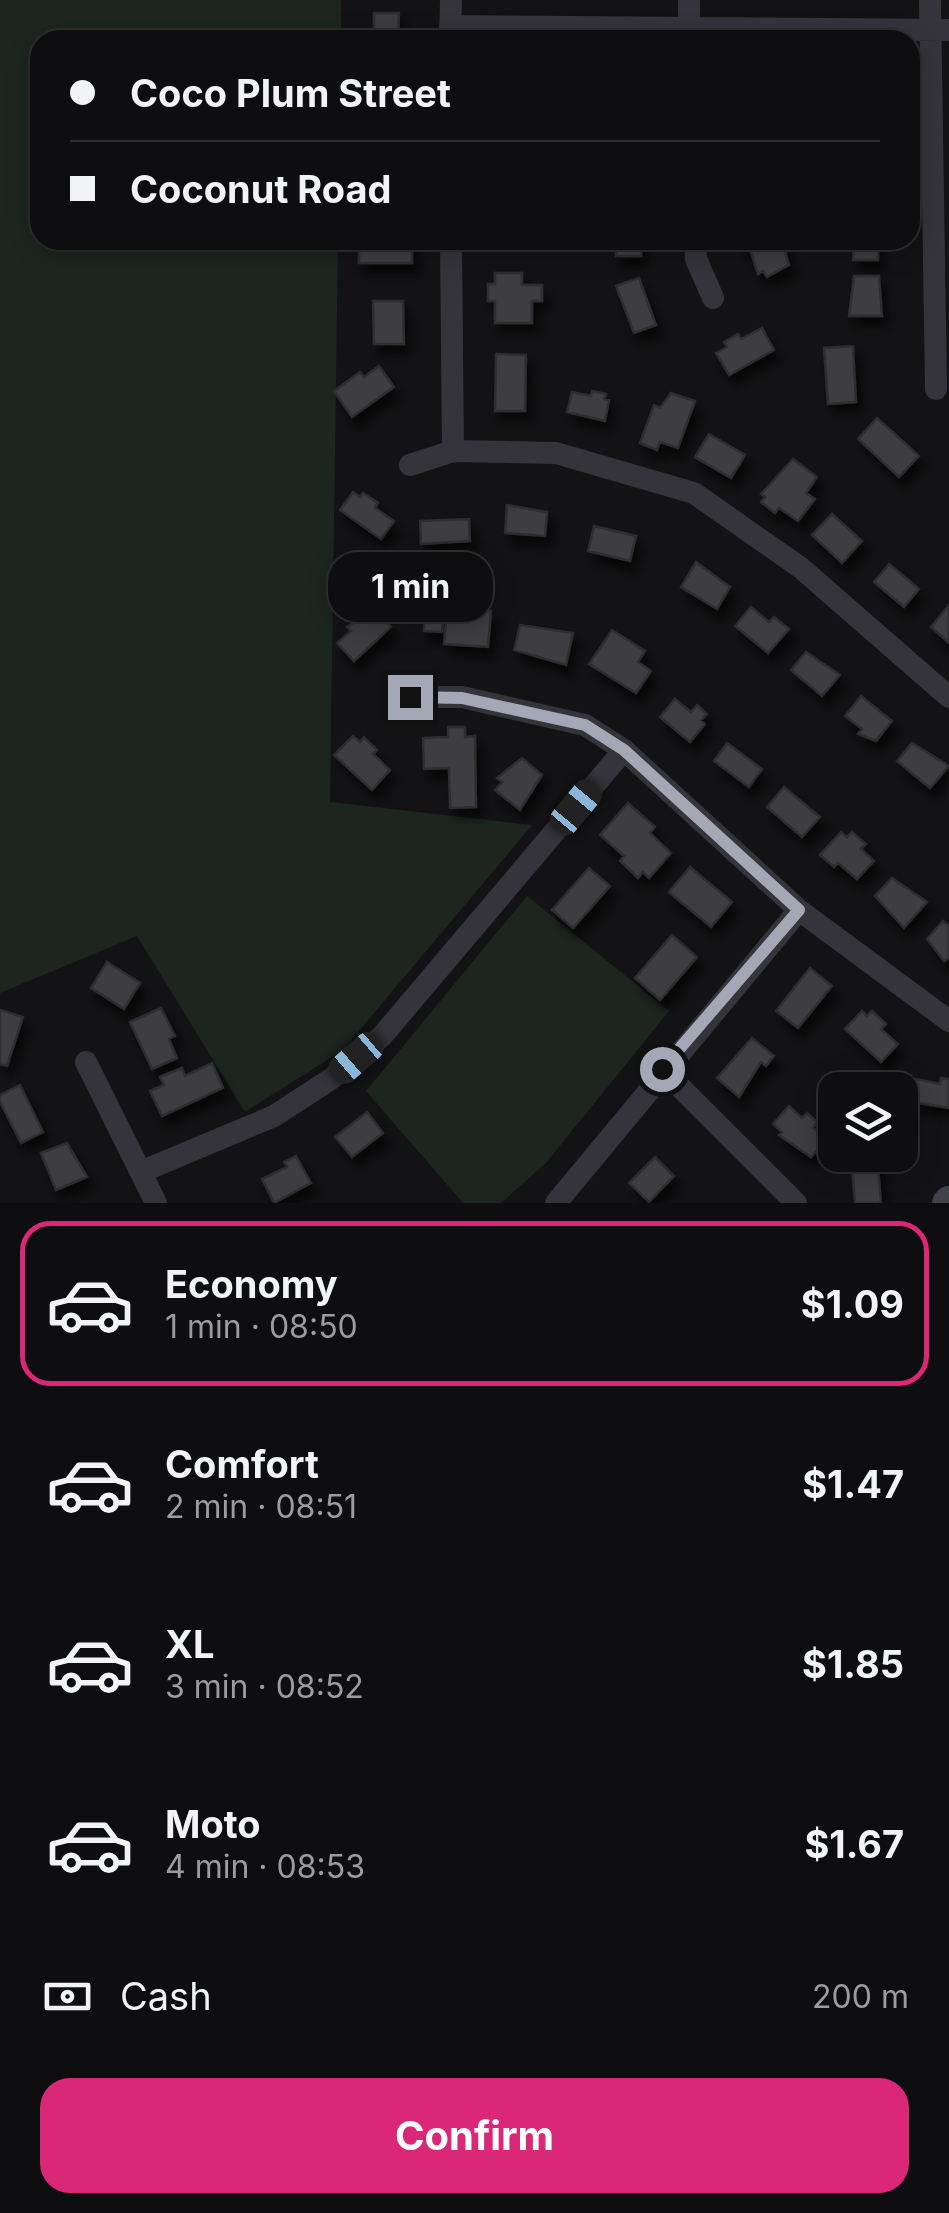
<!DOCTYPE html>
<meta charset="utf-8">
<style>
:root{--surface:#0e0e10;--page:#171719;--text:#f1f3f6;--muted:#9b9c9f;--line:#2e2e30;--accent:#db2777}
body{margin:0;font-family:Inter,sans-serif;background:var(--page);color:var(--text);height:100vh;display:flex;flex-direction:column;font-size:38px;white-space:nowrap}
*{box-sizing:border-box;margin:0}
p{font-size:32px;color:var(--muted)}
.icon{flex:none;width:55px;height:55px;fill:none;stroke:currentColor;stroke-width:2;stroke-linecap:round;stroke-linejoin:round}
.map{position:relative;height:1203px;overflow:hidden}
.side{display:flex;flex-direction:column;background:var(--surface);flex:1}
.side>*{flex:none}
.top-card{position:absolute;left:30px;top:30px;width:890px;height:220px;border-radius:30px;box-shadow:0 5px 25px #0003,0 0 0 2px var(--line);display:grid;align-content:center;height:220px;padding:0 40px;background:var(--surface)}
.buttons{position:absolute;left:818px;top:1072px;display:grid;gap:20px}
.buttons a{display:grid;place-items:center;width:100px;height:100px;border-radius:20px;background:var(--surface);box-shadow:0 5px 25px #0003,0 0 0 2px var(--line);font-size:50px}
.end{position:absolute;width:45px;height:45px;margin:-22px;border:12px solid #a4a8b6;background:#111;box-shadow:0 0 0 5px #111}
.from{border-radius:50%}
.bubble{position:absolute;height:70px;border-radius:30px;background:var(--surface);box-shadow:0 5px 25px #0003,0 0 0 2px var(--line);font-size:32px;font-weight:700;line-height:70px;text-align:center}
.car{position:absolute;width:30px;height:60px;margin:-30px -15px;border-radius:12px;box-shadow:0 0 8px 2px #0007;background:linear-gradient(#222 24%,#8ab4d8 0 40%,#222 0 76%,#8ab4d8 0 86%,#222 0)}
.top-card b{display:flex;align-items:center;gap:35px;height:95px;font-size:38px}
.top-card b+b{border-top:2px solid var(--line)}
.top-card i{width:25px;height:25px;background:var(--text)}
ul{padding:18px 0 0;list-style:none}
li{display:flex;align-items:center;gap:30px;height:165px;margin:0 20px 15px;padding:0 20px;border:5px solid transparent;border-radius:30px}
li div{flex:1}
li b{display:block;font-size:38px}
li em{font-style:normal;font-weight:700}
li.selected{border-color:var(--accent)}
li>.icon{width:90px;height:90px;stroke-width:1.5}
.pay{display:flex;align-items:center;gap:25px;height:110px;padding:0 40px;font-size:38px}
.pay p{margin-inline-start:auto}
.primary-button{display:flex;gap:20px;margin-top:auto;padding:20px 40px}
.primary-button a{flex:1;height:115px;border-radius:30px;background:var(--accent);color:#fff;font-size:40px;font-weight:700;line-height:115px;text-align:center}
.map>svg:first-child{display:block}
.green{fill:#1d251f}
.building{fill:#3d3d42;stroke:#2d2d31;stroke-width:2.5;filter:url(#shadow)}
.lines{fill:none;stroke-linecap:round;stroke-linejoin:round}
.street{stroke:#34343a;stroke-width:22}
.secondary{stroke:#42434a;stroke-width:30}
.route{stroke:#a4a8b6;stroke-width:12}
</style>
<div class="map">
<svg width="949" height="1203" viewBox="0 0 949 1203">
<defs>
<filter id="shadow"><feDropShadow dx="6" dy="10" stdDeviation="5" flood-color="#0009"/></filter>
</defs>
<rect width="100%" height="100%" fill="#131315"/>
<path class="green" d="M0 0H341V40H40V240H338L330 802 532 825 343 1050 245 1112 137 936 0 993Z
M527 896 669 1011 546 1163 501 1203H463L366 1091Z"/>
<path class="building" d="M374 13H399L398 40H374Z
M359 240H412V263H359Z
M616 240H641V256H616Z
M738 240H782L789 265 767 277 763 271 758 274 748 243 741 246Z
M878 240V260H853L854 241 848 240Z
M495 273H522V285H542V301H532V323H495V301H488V284H495Z
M854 276H879L882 316H849Z
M639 278 656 325 634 333 616 286Z
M373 301H403L404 344H374Z
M762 328 774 350 729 375 716 353 727 347 724 342 738 334 741 339Z
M853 346 856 402 828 404 824 348Z
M496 354 526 355 525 411H495Z
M379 366 394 387 352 417 334 391 360 372 364 377Z
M592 391 606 394 604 399 609 400 605 421 567 412 572 392 591 396Z
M671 393 695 401 678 448 660 442 657 450 640 443 654 405 660 408Z
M877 418 919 456 899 477 858 439Z
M709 434 745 455 731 478 695 457Z
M793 459 817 477 806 493 815 499 798 521 779 508 775 513 761 502 765 497 761 494Z
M353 492 360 497 363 493 378 503 375 508 394 521 381 539 340 510Z
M507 505 547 512 545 536 505 533Z
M832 514 862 541 842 563 812 535Z
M469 519 470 541 421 544 420 521Z
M594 526 636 536 630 561 588 551Z
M696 562 730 587 717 609 681 587Z
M889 564 919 589 904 607 874 582Z
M949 605V643L931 627Z
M425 607 444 608 442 632 424 631Z
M751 607 769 622 774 617 789 629 768 653 735 626Z
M447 608 491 611 488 647 444 644Z
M375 609 391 627 354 661 337 643 351 631 347 627Z
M520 625 573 633 566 665 514 650Z
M612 630 645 651 638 662 651 671 636 693 589 664Z
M806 652 840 675 822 696 791 670Z
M861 696 892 721 876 741 858 734 862 729 845 716Z
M675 699 691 712 697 705 707 714 701 720 705 724 690 742 660 717Z
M448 727H465V737L475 736 476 807 450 808 449 768 424 769 423 738 448 737Z
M353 736 360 742 364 737 377 750 373 754 390 770 372 790 334 755Z
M727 743 762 769 749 787 714 761Z
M912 743 949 766 930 788 897 761Z
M522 758 542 775 520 810 495 790 502 782 497 778Z
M784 787 820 817 802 837 767 807Z
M628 803 655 827 650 833 671 853 649 878 643 872 638 878 620 861 624 856 600 835Z
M841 832 847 837 852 832 866 844 861 849 874 861 857 879 838 863 834 867 820 855Z
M690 867 732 902 711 927 669 892Z
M589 868 610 886 573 928 552 910Z
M892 878 927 902 904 928 875 896Z
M943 921 949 926V958L944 961 927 939Z
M672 935 697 957 660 1000 635 978Z
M107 962 140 983 124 1009 91 988Z
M810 968 832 986 798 1028 776 1011Z
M161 1008 175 1036 169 1039 177 1058 152 1069 130 1022Z
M0 1010 23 1017 7 1066 0 1064Z
M862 1011 867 1016 872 1011 886 1024 881 1029 898 1044 881 1062 845 1029Z
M752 1038 774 1056 766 1066 761 1062 739 1097 717 1078Z
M212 1063 223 1088 162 1116 150 1091 164 1085 160 1077 182 1068 185 1076Z
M941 1078 949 1079V1108L912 1102 916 1079 940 1084Z
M20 1085 43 1132 21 1143 0 1102V1095Z
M789 1106 802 1118 807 1113 817 1122 813 1128 827 1139 811 1157 779 1135 782 1132 773 1124Z
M367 1112 383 1133 352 1157 335 1137Z
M67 1143 87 1177 56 1190 41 1153Z
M877 1155 881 1203H855L851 1156Z
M296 1156 311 1183 274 1203 262 1179 287 1167 284 1162Z
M655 1157 674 1176 649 1202 629 1183Z"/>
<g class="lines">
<path class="street" d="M930 0 936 389
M450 26 949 30
M689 37V0
M450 40 451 0
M451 240 453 451
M695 240 696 259 713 298
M410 465 453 451 556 453 694 493 801 568 949 697
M410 697H462L585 725 624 750 799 910 949 1021
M86 1062 156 1203
M662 1069 796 1203
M143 1171 274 1116 331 1079 382 1036 624 750
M556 1203 799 910"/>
<path class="secondary" d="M947 1203 949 1201"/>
</g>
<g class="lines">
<path class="route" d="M410 697 462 698 585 725 624 750 799 910 662 1069"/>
</g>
</svg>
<div class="buttons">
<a><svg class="icon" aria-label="layers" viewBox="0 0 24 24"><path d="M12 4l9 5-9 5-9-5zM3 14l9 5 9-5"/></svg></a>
</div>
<i class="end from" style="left:662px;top:1069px"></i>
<i class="end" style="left:410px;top:697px"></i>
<div class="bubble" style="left:328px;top:552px;width:165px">1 min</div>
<i class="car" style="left:576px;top:807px;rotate:40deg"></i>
<i class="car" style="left:356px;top:1058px;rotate:229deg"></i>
<div class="top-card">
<b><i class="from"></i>Coco Plum Street</b>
<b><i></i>Coconut Road</b>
</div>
</div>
<section class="side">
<ul>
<li class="selected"><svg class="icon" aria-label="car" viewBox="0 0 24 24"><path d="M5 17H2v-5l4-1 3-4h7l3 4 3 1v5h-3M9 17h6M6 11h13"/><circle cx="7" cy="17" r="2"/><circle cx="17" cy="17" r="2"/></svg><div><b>Economy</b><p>1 min · 08:50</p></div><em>$1.09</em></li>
<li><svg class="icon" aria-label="car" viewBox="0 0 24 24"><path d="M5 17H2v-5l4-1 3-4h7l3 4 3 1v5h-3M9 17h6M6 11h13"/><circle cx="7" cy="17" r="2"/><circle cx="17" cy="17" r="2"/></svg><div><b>Comfort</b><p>2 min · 08:51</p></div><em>$1.47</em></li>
<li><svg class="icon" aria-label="car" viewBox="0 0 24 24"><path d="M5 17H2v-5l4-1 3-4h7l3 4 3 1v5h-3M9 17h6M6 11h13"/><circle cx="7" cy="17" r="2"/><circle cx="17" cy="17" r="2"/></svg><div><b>XL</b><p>3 min · 08:52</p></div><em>$1.85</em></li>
<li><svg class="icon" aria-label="car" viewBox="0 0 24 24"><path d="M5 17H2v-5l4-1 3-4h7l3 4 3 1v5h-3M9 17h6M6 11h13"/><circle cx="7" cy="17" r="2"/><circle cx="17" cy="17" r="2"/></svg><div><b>Moto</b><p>4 min · 08:53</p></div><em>$1.67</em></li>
</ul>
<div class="pay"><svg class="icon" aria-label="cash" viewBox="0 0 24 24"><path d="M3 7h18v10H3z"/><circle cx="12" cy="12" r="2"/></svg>Cash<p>200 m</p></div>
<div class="primary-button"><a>Confirm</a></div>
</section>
